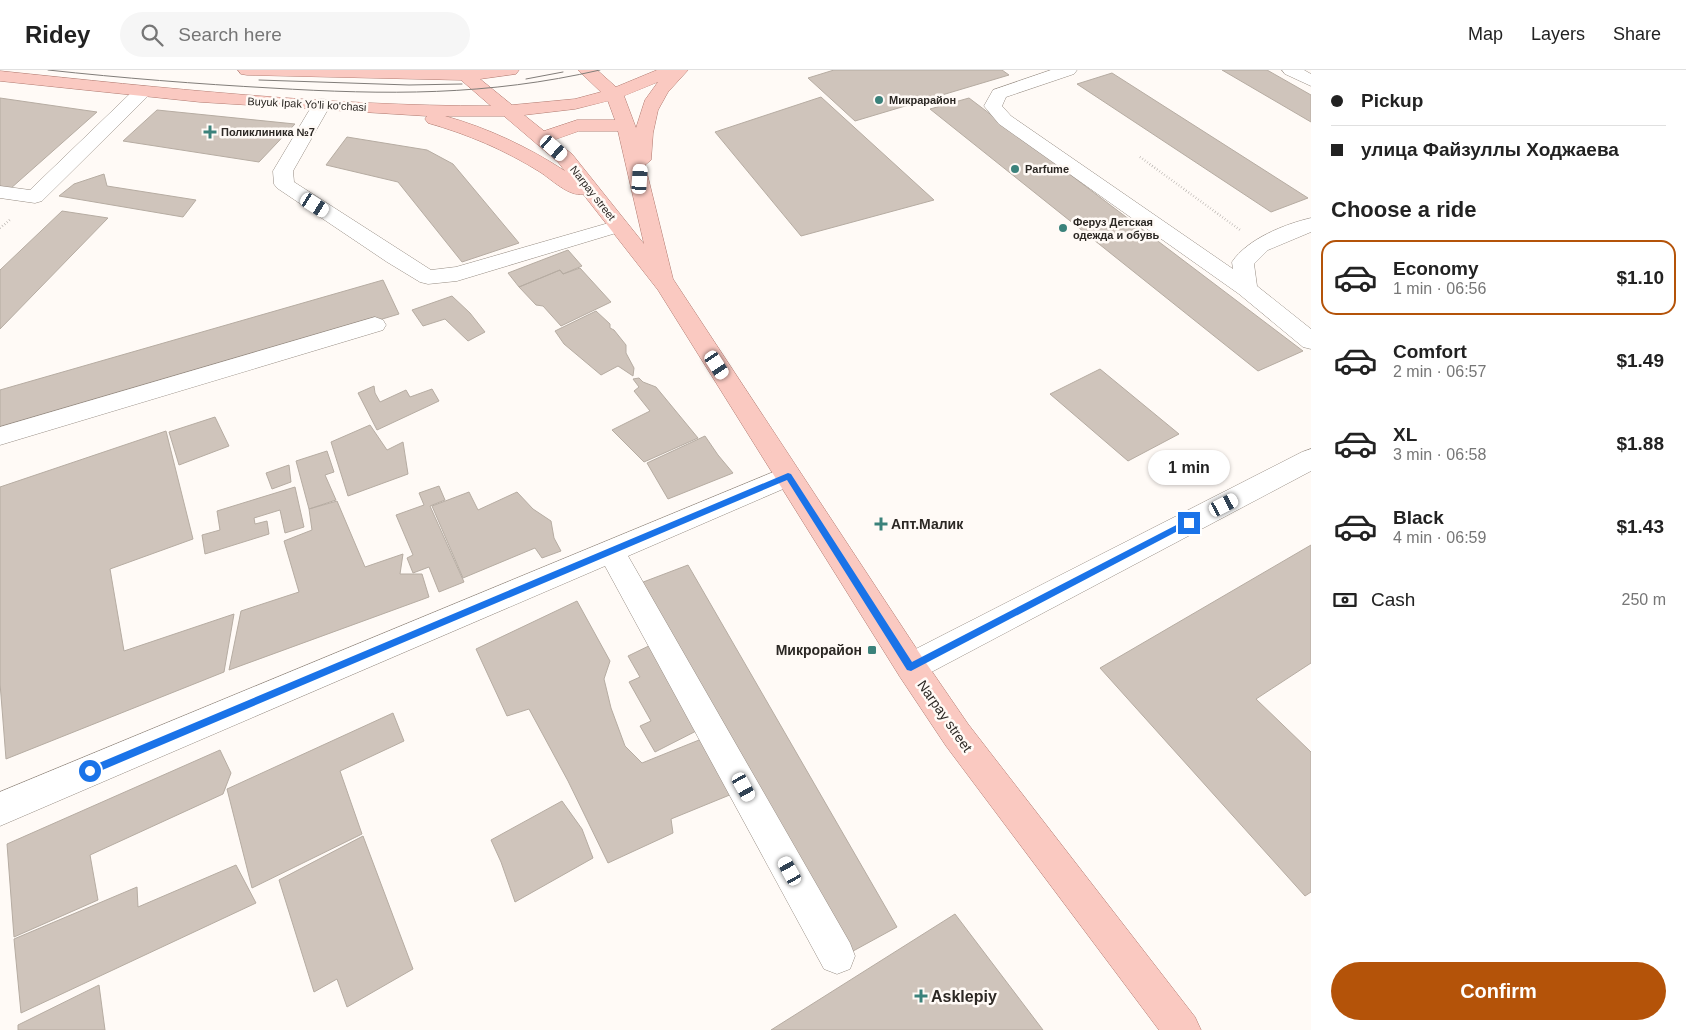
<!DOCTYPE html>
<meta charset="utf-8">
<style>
:root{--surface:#fff;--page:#f6f6f6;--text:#222;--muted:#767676;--line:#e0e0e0;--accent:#b45309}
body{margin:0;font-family:Arial,sans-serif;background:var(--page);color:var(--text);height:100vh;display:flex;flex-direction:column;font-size:19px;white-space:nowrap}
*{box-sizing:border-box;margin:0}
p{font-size:16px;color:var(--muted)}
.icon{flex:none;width:28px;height:28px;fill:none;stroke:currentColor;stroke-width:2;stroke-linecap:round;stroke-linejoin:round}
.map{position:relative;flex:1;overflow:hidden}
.details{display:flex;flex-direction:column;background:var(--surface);width:375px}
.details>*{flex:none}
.guide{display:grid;align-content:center;height:110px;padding:0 20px;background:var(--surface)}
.end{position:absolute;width:22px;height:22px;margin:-11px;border:6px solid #1a73e8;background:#fff;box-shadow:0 0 0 2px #fff}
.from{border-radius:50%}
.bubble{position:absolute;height:35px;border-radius:18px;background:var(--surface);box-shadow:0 1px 4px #0004;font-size:16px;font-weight:700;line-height:35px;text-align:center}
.car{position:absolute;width:15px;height:30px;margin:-15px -8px;border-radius:6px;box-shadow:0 0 4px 1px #0007;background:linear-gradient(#fff 24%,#345 0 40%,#fff 0 76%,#345 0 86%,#fff 0)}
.guide b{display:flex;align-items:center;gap:18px;height:48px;font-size:19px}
.guide b+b{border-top:1px solid var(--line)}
.guide i{width:12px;height:12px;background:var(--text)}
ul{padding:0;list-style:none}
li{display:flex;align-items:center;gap:15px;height:75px;margin:0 10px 8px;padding:0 10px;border:2px solid transparent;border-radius:15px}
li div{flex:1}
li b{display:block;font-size:19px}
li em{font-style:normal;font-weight:700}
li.selected{border-color:var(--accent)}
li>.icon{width:45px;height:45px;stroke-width:1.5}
h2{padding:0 20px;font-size:22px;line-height:60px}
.pay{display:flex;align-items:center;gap:12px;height:55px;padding:0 20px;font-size:19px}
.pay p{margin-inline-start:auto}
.cta{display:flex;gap:10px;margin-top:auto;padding:10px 20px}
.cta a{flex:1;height:58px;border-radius:30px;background:var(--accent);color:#fff;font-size:20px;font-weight:700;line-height:58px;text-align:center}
header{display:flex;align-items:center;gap:30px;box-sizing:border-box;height:70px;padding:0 25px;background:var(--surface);border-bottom:1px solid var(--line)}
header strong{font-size:24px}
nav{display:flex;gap:28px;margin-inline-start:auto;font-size:18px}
.search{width:350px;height:45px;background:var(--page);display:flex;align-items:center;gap:12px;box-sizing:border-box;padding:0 18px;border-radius:28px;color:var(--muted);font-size:19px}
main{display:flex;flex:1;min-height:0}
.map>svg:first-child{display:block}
.building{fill:#cfc4bb;stroke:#b6aca2}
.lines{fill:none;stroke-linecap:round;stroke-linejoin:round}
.minor-casing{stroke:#968c83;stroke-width:1}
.major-casing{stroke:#b0796f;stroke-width:1}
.path{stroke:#a5a09c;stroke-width:2.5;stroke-dasharray:0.5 2.5;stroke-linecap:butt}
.minor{fill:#fff;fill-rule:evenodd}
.major{fill:#fac9c1;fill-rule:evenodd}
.tram{stroke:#817d79;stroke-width:1}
.route{fill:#1a73e8}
.poi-dot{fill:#3b827b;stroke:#fffaf6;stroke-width:2}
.labels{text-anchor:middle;stroke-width:5;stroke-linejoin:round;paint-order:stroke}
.far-poi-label{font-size:11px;font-weight:bold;fill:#2c2824;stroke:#fffaf6;text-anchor:start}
.far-street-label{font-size:11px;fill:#2c2824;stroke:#fffaf6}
.poi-label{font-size:14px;font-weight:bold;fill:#2c2824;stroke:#fffaf6;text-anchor:start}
.street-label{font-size:14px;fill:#2c2824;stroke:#fffaf6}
.near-poi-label{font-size:16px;font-weight:bold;fill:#2c2824;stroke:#fffaf6;text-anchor:start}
</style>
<header>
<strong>Ridey</strong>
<div class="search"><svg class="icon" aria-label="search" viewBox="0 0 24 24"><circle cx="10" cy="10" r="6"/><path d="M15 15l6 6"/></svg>Search here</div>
<nav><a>Map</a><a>Layers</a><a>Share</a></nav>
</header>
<main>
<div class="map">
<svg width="1311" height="960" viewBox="0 0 1311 960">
<rect width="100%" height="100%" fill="#fffaf6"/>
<path class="building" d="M834 0H1002L1009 5 855 51 808 8Z
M1222 0H1267L1311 25V52Z
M1112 3 1308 128 1271 142 1077 14Z
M821 27 934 130 801 166 715 62Z
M0 28 97 42 10 119 0 117Z
M969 28 1303 281 1258 301 930 39Z
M157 40 295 54 259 92 123 71Z
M347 67 427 80 453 94 519 173 462 192 398 112 326 95Z
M104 104 107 116 196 130 183 147 59 126 74 114Z
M62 141 108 148 0 259V200Z
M568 180 582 196 563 204 560 200 519 217 508 203Z
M580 198 611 232 561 256 543 236 536 235 519 217 560 200 563 204Z
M383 210 399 244 0 363V320Z
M452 226 470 243 485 262 468 271 445 249 423 256 412 240Z
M596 241 610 254V258L614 260 626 275V283L634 298 633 306 618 296 601 305 564 274 555 261Z
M1100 299 1179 364 1128 391 1050 324Z
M639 308 643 312 656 317 698 368 644 392 612 360 650 341 634 321 639 317 633 309Z
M374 316 375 323 380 332 406 320 410 327 432 319 439 331 377 360 358 323Z
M215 347 229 376 179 395 169 362Z
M370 355 387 380 403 372 408 404 348 426 331 372Z
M166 361 193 469 110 499 124 581 234 544 224 602 6 689 0 613V417Z
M705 366 718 385 733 403 668 429 647 393Z
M327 381 334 402 325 405 336 430 309 439 296 391Z
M289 395 291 412 272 419 266 403Z
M439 416 445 430 430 436 464 512 439 522 429 497 413 503 407 488 413 485 396 445 424 435 419 423Z
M295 417 304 457 285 463 280 440 254 448 255 454 267 451 269 464 205 484 202 465 220 460 217 441Z
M469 422 478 440 517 422 533 439 551 451 554 468 561 481 542 488 535 478 463 508 432 436Z
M337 431 365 497 403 484 400 504H422L429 527 229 600 241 541 299 522 284 471 312 460 309 439Z
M1311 475V593L1256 629 1311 682V822L1305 826 1100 598Z
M688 495 897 857 844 886 638 514Z
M577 531 610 591 604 609 611 638 625 676 642 693 709 666 737 722 671 749 673 763 608 793 568 711 529 639 507 646 476 579Z
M657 572 706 656 655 682 640 656 651 651 629 612 640 607 628 586Z
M393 643 404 671 340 701 362 764 252 818 227 719Z
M220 680 231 703 223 724 90 785 98 830 14 867 7 774Z
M562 731 582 759 593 788 515 832 501 792 491 770Z
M363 766 413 899 347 937 337 909 314 922 279 810Z
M236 795 256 833 21 943 14 869 137 817 138 837Z
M955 844 1043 960H771Z
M99 915 105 960H18V955Z"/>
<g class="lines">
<defs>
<path id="minor" d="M1051 0H1077L1074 4 1006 27 1002 36 1011 46 1233 199 1232 192C1247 169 1285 154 1311 148V162L1268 180 1254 194 1257 216 1311 259V279L1303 277 1239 224 999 54 984 36 993 20Z
M1282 0H1304L1311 4V16L1285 4Z
M143 16 149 17 152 21 149 25 42 131 35 133 0 128V116L30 120 137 17Z
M322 29 328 30 331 34 293 101 294 112 431 200 456 197 619 150 626 152 629 156 626 160 457 211 428 214 420 212 387 192 277 118 274 114 273 101 313 34 316 30Z
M375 247 383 250 386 255 383 260 0 375V357Z
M1311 379V401L922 607 911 611 900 607 896 597 900 587 1302 382Z
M788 396 797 399 801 406 797 413 628 486 850 873 855 886 850 899 837 904 824 899 605 496 0 756V722Z"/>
<path id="major" d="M238 0H519L516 4 480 9 512 35 575 29 601 22 578 0H597L616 17 657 0H688L668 22 658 40 653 63 651 90 645 95 673 209 922 587 968 654 1195 947 1201 960H1159L946 676 900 607 658 220 583 124C569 127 551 109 540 102 505 80 467 64 428 53L425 49 427 46 200 32 0 11V1C163 18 327 36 491 36L461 10 247 5 241 4ZM658 12 645 30 636 58 624 26ZM608 31 615 50H577L544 61 524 45 575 39ZM445 46H504L558 92 565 101C528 77 488 58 445 46ZM579 61H618L644 174 572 84 554 70Z"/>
</defs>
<use href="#minor" class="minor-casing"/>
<use href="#major" class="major-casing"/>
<path class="path" d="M1140 87 1240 160
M0 158 11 149"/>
<use href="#minor" class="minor"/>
<use href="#major" class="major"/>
<path class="tram" d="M48 0C122 8 197 14 271 18 387 25 487 26 600 0
M526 9 563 2
M259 10 409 15 462 14"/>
</g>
<path class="route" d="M788 403 791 404 912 592 1186 450H1192L1193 453 911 601 907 600 787 410 93 704H87V698Z"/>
<g class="poi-dot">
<circle cx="879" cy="30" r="5"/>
<path d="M207.5 54.5h5v5h5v5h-5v5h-5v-5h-5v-5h5z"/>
<circle cx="1015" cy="99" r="5"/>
<circle cx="1063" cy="158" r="5"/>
<path d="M878.5 446.5h5v5h5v5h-5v5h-5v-5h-5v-5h5z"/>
<rect x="867" y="575" width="10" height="10" rx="2.5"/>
<path d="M918.5 918.5h5v5h5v5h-5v5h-5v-5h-5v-5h5z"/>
</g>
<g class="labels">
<g class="far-poi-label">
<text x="889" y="34">Микрарайон</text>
<text x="221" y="66">Поликлиника №7</text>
<text x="1025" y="103">Parfume</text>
<text x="1073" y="156">Феруз Детская<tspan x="1073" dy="13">одежда и обувь</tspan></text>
</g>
<g class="far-street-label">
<text transform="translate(307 34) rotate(3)" y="4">Buyuk Ipak Yo'li ko'chasi</text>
<text transform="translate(593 123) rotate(52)" y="4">Narpay street</text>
</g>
<g class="poi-label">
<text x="891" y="459">Апт.Малик</text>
<text x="862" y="585" text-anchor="end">Микрорайон</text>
</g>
<g class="street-label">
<text transform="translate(945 646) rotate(55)" y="5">Narpay street</text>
</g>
<g class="near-poi-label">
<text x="931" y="932">Asklepiy</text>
</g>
</g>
</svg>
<i class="end from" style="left:90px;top:701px"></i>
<i class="end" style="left:1189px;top:453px"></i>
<div class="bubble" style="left:1148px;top:380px;width:82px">1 min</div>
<i class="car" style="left:554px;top:78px;rotate:131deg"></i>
<i class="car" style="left:640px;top:109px;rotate:4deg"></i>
<i class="car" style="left:315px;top:135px;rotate:123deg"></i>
<i class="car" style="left:717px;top:295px;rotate:147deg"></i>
<i class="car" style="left:1224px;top:435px;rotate:63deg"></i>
<i class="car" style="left:744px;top:717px;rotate:151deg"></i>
<i class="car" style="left:790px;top:801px;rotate:331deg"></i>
</div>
<section class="details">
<div class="guide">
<b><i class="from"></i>Pickup</b>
<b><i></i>улица Файзуллы Ходжаева</b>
</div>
<h2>Choose a ride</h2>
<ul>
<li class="selected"><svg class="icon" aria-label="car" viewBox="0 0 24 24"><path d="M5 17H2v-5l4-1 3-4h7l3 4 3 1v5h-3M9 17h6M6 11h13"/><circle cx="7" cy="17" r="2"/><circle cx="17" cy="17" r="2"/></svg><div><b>Economy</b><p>1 min · 06:56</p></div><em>$1.10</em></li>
<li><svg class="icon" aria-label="car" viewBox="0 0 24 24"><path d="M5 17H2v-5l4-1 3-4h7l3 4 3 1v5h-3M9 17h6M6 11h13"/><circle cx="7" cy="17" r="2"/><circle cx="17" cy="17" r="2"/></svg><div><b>Comfort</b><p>2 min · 06:57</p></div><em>$1.49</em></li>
<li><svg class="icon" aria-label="car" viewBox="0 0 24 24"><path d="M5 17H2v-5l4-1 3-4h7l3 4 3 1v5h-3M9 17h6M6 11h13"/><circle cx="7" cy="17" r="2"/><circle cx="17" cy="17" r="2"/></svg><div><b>XL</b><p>3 min · 06:58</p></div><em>$1.88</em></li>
<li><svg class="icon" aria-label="car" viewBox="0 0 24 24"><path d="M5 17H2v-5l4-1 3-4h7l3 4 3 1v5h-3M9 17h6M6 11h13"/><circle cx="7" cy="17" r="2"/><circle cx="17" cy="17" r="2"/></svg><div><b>Black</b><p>4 min · 06:59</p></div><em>$1.43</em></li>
</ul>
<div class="pay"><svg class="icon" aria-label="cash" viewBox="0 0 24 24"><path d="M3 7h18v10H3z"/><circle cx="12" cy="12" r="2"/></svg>Cash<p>250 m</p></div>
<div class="cta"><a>Confirm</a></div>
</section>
</main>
